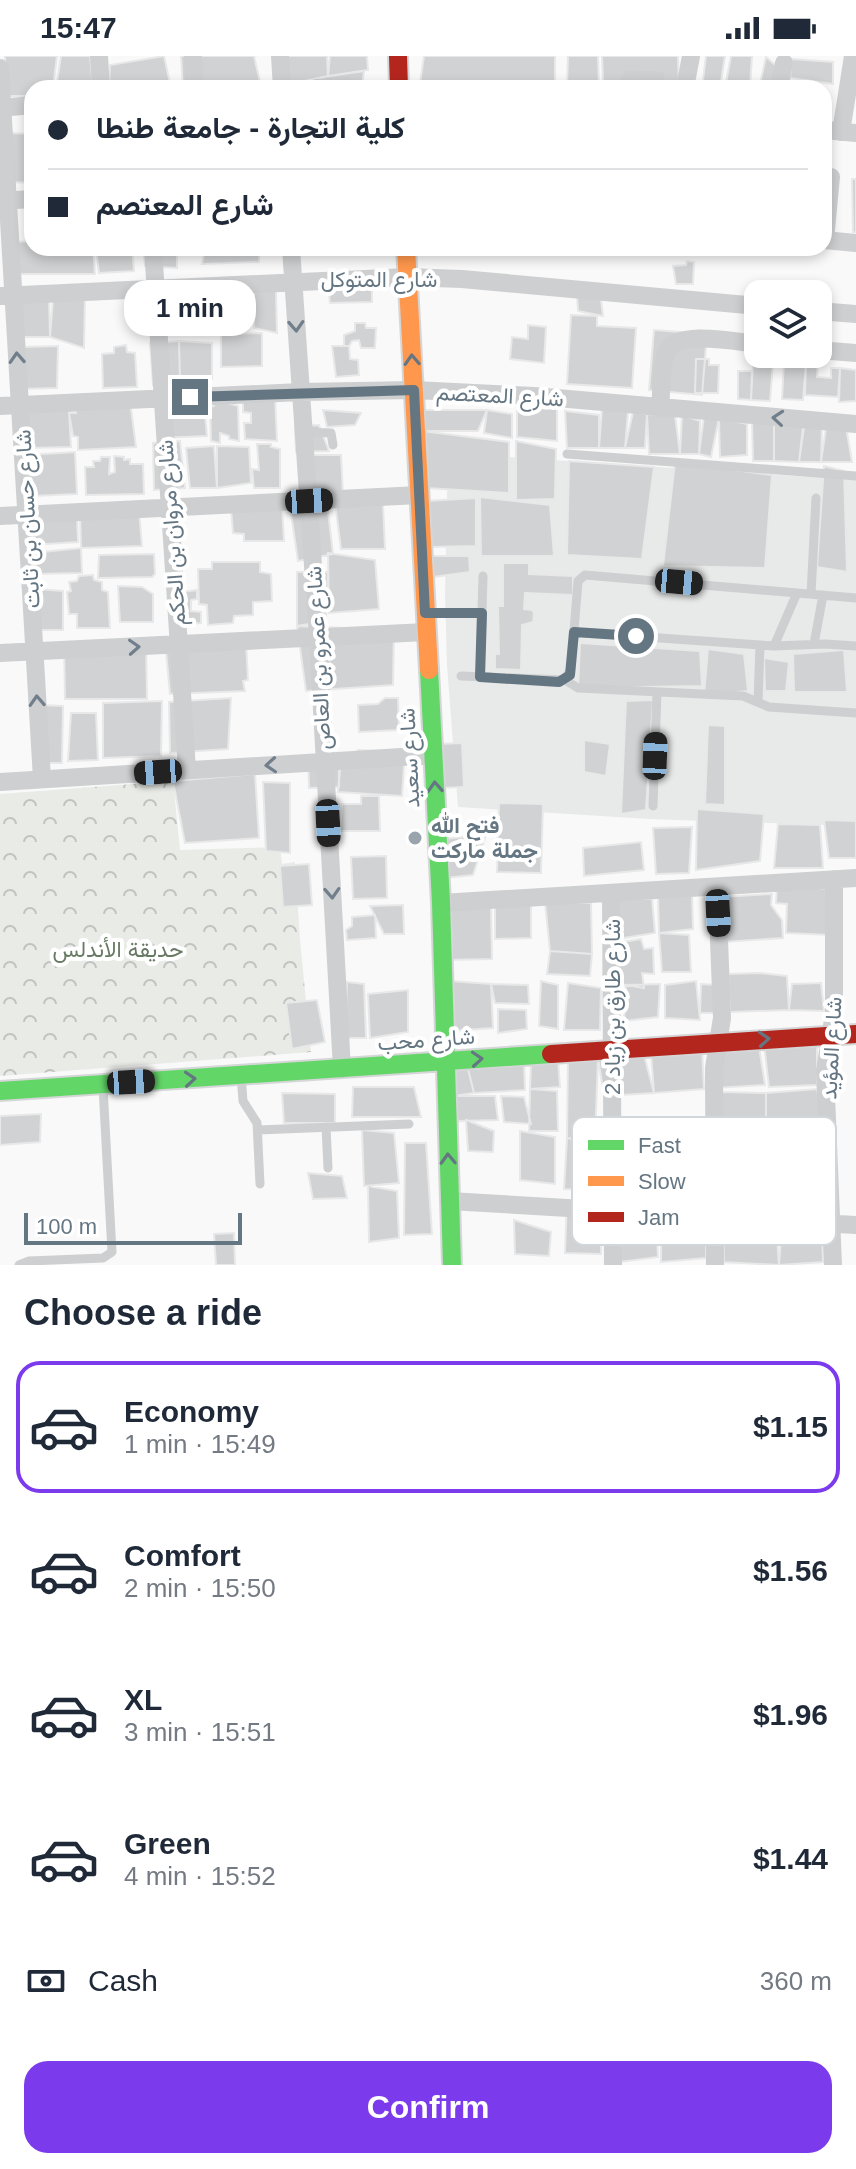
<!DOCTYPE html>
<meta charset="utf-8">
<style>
:root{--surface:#fff;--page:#f2f2f3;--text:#1f2937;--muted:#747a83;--line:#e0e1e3;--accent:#7c3aed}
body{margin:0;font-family:Arial,Vazirmatn,sans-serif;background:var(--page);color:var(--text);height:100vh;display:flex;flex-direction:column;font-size:30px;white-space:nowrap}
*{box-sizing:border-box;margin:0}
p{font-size:26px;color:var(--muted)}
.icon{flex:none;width:44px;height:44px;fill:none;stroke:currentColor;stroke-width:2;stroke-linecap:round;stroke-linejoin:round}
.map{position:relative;height:1209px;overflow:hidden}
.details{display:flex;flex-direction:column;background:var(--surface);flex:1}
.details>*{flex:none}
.banner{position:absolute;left:24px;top:24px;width:808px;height:176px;border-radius:24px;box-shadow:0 4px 12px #0003;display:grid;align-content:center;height:176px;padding:0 24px;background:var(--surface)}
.fabs{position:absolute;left:744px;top:224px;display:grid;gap:16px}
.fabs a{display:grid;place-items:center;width:88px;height:88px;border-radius:16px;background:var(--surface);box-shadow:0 4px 12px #0003;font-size:40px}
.scale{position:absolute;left:24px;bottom:20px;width:218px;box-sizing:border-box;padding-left:8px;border:4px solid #657683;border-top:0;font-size:22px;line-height:28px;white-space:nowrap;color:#657683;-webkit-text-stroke:6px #fff;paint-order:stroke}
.end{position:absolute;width:36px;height:36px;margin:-18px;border:10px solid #657683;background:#fff;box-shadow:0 0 0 4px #fff}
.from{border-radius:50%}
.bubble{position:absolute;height:56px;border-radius:24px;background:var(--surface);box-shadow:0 4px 12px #0003;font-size:26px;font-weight:700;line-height:56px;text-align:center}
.car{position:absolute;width:24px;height:48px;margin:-24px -12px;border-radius:10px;box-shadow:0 0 6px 2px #0007;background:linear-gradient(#222 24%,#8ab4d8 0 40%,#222 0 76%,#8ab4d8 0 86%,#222 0)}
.banner b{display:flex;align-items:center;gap:28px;height:76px;font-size:30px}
.banner b+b{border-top:2px solid var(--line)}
.banner i{width:20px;height:20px;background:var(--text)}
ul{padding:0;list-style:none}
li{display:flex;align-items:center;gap:24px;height:132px;margin:0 16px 12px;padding:0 8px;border:4px solid transparent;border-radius:24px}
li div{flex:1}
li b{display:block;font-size:30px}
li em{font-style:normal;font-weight:700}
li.active{border-color:var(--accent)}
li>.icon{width:72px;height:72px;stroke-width:1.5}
h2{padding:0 24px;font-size:36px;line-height:96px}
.pay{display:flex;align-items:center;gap:20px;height:88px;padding:0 24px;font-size:30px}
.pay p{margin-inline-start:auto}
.primary-button{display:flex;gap:16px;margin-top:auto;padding:16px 24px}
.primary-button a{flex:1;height:92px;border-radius:24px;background:var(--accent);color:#fff;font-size:32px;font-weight:700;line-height:92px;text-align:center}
.status{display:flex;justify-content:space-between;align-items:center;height:56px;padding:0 40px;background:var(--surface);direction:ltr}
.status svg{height:22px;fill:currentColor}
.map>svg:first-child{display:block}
.built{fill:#e8e9e9}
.park{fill:url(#park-crowns)}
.building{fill:#d0d2d3;stroke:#e8e8e8;stroke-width:2}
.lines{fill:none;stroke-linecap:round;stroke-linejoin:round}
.fast-casing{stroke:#d5d6d7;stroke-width:22}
.slow-casing{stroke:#d5d6d7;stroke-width:22}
.jam-casing{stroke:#d5d6d7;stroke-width:22}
.lane{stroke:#cecfd0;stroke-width:9}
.street{stroke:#cecfd0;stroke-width:18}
.fast{stroke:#63d668;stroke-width:18}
.slow{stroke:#ff974d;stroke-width:18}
.jam{stroke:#b3261e;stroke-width:18}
.oneway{stroke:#707f8b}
.oneway2{stroke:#657683}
.route{stroke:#657683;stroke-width:10}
.poi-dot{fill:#99a4ac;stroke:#fff;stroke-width:3}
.labels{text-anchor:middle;stroke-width:8;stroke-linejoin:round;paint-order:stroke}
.street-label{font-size:22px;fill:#657683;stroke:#fff}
.poi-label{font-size:22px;font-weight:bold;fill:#657683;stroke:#fff;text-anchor:start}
.park-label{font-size:22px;fill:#687a64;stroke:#fff}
.key{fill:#fff;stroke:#d1d6da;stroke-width:2}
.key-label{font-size:22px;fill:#657683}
</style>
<div class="status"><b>15:47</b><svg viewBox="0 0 49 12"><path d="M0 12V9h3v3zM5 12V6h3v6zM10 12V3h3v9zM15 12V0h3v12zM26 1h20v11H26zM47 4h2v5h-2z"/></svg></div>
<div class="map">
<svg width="856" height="1209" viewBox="0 0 856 1209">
<defs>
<pattern id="park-crowns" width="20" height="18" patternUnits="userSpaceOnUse" patternTransform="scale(2)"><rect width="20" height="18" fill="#e8ebe6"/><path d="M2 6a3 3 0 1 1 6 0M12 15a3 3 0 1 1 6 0" fill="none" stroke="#c0c3c0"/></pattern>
</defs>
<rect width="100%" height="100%" fill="#f9f9f9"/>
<path class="built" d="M448 397 856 424V770L649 763 458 751 447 609 445 537Z"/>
<path class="park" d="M173 725 180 794 280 791 282 808 295 806 300 884 311 996 0 1020V738Z"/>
<path class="building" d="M5 0H57L53 32H32V40H7Z
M61 0H90L93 32H56Z
M164 0 171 32H109L110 9Z
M181 0H254L261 30 183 32Z
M286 0H327L328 20 286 29Z
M330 0H367L368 14 328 20Z
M424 0H555V32L420 27Z
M568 0H598L599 31H567Z
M602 0H678L679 32H650L603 26Z
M706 0H725L720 32H702Z
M731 0H752L750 32H725Z
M766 1 790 22 789 32H759Z
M792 3 833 6V28L790 22Z
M364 15 362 32H321L323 21Z
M7 77 32 78V127L10 126Z
M852 123H856V176H853Z
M32 185V192H93L95 218H17L14 186Z
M96 192H132L134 215 99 217Z
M143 192H177V212L145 210Z
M205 192H260L259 206 202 208Z
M687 205 694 206 693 228H676L673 210 686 209Z
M372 226V246L330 247 328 228Z
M239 232 237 267 189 275 193 235Z
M186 234 189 275 144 276 141 237Z
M254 235H276L277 277 254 272Z
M600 236 603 260 578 255 577 240Z
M49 241 50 281H22L18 243Z
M85 242 84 292 50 281 53 243Z
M571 259 597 260V270L636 272 632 332 567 328Z
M355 267H365L366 272H376L375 292H361L359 284 352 285 349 290H344V279L355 275Z
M528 269 546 271 544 307 510 303 512 281 528 283Z
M654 274 707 278 702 339 649 334Z
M262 277V310L221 311V278Z
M179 285 180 327 153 329 150 287Z
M179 285 212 287V323L180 321Z
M126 289 127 296 135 297 137 331 103 332 102 298 114 297V291Z
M58 290 57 332 22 333 21 291Z
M332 290H349L350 303 358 304 359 319 336 321Z
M696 303H709V309H719L718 337H695Z
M784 305 806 307 803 344 782 343Z
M753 306 773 307 770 345 751 344Z
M806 307 818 308 817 321 831 322V312H840L838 341 805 339Z
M840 312 856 314V345L839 346Z
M738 315H752L751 344 738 343Z
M243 340 275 341 277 385 245 383 244 367H251V357L243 356Z
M214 343 238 350 239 385 229 383V380L220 377V387L211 385 210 351 214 350Z
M204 346 207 380 158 382 156 350Z
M557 351V385L517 381V355Z
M77 352H131L136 391 78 394V381L73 380 69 357H76Z
M602 353 628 356 625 392H599Z
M69 354 71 391 27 392 26 355Z
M323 354 361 357 355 369 327 371Z
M422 354H487L478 375H422Z
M487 354 512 358V382L484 377Z
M565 355 599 359V392H567Z
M633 356 647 358 645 392H625Z
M647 358 675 359 680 398H649Z
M682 359 700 365 699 398H680Z
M704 360 719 362 711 401 699 398Z
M719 362 747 368V399L720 401Z
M752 364 774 365V405H753Z
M805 364 822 370 821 406H799Z
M774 365 803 371 799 406 774 405Z
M827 365 846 371 852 406H821Z
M319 369 329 395 296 396 295 370Z
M422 375 509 386V437L426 432Z
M180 385 185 432 154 434 153 387Z
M516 385 556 393 555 443 516 444Z
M257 388H271V391L280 393V432H254L252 413 259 414Z
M214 390 217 432H190L186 392Z
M217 390 249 391 251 427 217 432Z
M75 396 77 438 32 440 28 399Z
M312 399H341L343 439 315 437Z
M114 400 124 401V404L130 403V408H143L144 438 86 439 85 411H94L93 405H100L101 401H110L109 418 115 416Z
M569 405 654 411 642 503 567 499Z
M675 406 772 419 765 512 663 510Z
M824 410 844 415 847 516 817 511Z
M288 437 326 438 333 498 298 505Z
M334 439 383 447 385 493H341Z
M480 441 550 449 554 500H481Z
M476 442V490L429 491 426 445Z
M282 449 284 485H244V478L233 477 231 453Z
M139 454 142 490 81 492 80 457Z
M77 461 78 486 31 489 30 464Z
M81 492 82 517 36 518 33 497Z
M328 497 375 504 379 553 329 557Z
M154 498 155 518 152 521 98 522 99 499Z
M432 500H469L470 516 433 521Z
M212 506H260V516L271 518 272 545 253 546V559L234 560 233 567 208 569 207 549 199 548 198 513H212Z
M503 507H529V518L573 520V539L525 537 524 553 532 554 534 557 533 566 522 569 521 614 495 613V598H499L498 550H503Z
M297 516H328L326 565 297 570Z
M93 519 94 524 102 526V534L108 536 110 572H77V558H69L67 536 71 535 69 526 77 525 79 520Z
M118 530 142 531 153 538V566H120Z
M37 533 63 535V574H37Z
M197 534V543L191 544V555L201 556V567L170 569 168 538Z
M297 570 394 574 393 629 306 635Z
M146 584 147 643H65L64 587Z
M165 584 246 585 248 624 243 625 245 635 170 638Z
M580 587 700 595 702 630 578 632Z
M708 593 744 598 748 635 704 639Z
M844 594 847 636H794L793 598Z
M764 602 789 606 786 635H765Z
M231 642 228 693 170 697 169 646Z
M385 642H398L399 674 359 676 358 649 378 648Z
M653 644 646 754 621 758 626 645Z
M162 645 161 700 103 702V647Z
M41 649 63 650 62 707H43Z
M71 657H96L98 704 68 705Z
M708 669 725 670V749L705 748Z
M584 684 610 688 606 720 584 716Z
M462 687 464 731 439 732 438 688Z
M358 694 381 695 404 710 402 740 338 736 340 714Z
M339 699V731L309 732 308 700Z
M255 718 259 782 185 787 173 725Z
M263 726 290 727V797L266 795Z
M361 740H379L380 775H340L342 748H361Z
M499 747 543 748 541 817 497 816Z
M697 753 764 758 760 805 696 814Z
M824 764 856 765V802H829Z
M778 768 820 769 823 812H774Z
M692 771 689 817 656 818 653 772Z
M486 779 473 819 445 822 442 783Z
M641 786 644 814 584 820 583 792Z
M386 800 387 842 353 843 351 801Z
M309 808 312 849 283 851 280 810Z
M777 829 830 833 831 879 786 877 787 848 776 847Z
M692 835 693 873 659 877 658 838Z
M772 838 771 849 782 864 783 882 722 886 719 841Z
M615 843H652L655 877 617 883Z
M545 846 591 847 592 898 550 895Z
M403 849 404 878H384L370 850Z
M531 849V882L495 883V850Z
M445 850H491L492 903 446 904Z
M375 859 376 882 347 884 346 874 352 870V861Z
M659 877 689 879 691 916H662Z
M641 883 644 893 653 892 654 918 642 917 644 932 614 927 616 887Z
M550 895 592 898 590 920 547 918Z
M760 917 787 920 789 954 730 956 728 918Z
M449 925 491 928 493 972 450 975Z
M541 925 558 929V973L539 970Z
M696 925 700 964 665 962V929Z
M347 926 364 928 366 982H345Z
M568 927 601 932 600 974H564Z
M821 927 824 955 789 954 792 928Z
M491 928 528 929 529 948 495 947Z
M660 928 658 961 624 965 626 929Z
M701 928 716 929 717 957H700Z
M408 934V976L370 982 368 938Z
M317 944 325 986 292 993 286 947Z
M498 953 526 954 527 973 498 977Z
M817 987V1029L769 1031 764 988Z
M759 991 765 1029 714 1032 724 993Z
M702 994 704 1033 654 1037 651 997Z
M644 999 654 1037 604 1040 598 1002Z
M558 1002 560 1031 530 1033 531 1007Z
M568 1002H598L595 1083 567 1082Z
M524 1005 525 1034 474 1037 467 1009Z
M467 1009 474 1037 453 1040 451 1011Z
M353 1031H414L421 1061H352Z
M530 1033 557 1035 558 1075H529Z
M817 1033 822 1061 766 1066V1037Z
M722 1036 766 1037V1088L720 1090Z
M282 1037 335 1038V1067H284Z
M453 1040H495L498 1064 458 1065Z
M501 1040 524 1041 531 1068 504 1066Z
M41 1058 40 1086 0 1089V1060Z
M466 1064 494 1075 493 1096 468 1095Z
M362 1074 394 1077 399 1127 364 1130Z
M520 1075 555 1081V1128L520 1124Z
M567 1082 597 1088 602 1134 564 1133Z
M405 1087H426L432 1178 404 1179Z
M308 1117 342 1120 347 1142 313 1143Z
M368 1130 397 1135 399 1182 369 1186Z
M567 1144 601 1148V1198L565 1197Z
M623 1155 656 1163 658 1201 619 1206Z
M661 1162 706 1166V1202L661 1206Z
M514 1164 551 1176 549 1200 515 1198Z
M723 1166 776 1168 779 1209 724 1206Z
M782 1169 822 1172 823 1206 779 1209Z
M234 1177 235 1209H216L214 1178Z"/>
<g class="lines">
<defs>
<path id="fast" d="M429 614 441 847 452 1209
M0 1035 551 998"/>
<path id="slow" d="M406 192 429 614"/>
<path id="jam" d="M398 0 399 32
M551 998 856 978"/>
</defs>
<use href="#fast" class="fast-casing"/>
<use href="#slow" class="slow-casing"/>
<use href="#jam" class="jam-casing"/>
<path class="lane" d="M623 32V26L628 19 660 20
M303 376 331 377 333 389
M567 398 856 420
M811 538 816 442
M429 557H482
M574 576 774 590 825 588 856 590
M814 588 823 539
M774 590 797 537
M461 620 565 624 571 612 578 525 585 519 856 542
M480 621 483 520
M565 624 578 632 743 640 769 651 856 657
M758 646 760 589
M653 750 657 636
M241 1019 243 1045 257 1067 260 1128
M326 1071 328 1112
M258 1074 409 1068
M19 1209 29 1205 103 1202 112 1196 103 1031"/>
<path class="street" d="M99 0 101 32
M193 0 195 32
M280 0 282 32
M0 12 42 723
M316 32 347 30
M685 32 691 0
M779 32 784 7
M0 52 32 49
M824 74 856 77
M841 76 853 0
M0 145 32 143
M824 184 856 187
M825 184 831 121
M153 192 187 714
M291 192 318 582 342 1013
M0 240 407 221 462 223 758 250
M818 255 856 258
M818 294 856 297
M0 350 300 336 414 334 534 340 856 368
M660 352C662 335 660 311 667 295 677 273 737 286 758 288
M0 460 419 439
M0 597 426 576
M0 726 433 699
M611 837 613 1209
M441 847 856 822
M449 1145 856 1169
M715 1209 714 1012 722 962 717 831
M833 1209 825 1015 834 957V823"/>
<use href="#fast" class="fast"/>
<use href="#slow" class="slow"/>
<use href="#jam" class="jam"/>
</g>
<defs><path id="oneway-chevron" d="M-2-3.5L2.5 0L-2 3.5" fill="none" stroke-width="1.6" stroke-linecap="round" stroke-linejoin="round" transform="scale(2)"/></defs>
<g class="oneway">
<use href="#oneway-chevron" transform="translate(296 270) rotate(87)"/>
<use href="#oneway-chevron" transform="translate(17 302) rotate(-93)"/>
<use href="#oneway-chevron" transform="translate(778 362) rotate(-175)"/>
<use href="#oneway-chevron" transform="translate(134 591) rotate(-3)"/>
<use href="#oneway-chevron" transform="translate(37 645) rotate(-93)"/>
<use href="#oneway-chevron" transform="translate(271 709) rotate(176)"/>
<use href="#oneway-chevron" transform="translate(332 837) rotate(87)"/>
</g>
<g class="oneway2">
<use href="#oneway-chevron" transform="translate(412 304) rotate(-93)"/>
<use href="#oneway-chevron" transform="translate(435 731) rotate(-93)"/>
<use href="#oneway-chevron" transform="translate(764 983) rotate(-4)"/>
<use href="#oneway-chevron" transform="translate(477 1003) rotate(-4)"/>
<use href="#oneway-chevron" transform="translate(190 1023) rotate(-4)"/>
<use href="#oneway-chevron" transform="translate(448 1103) rotate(-92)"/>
</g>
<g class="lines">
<path class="route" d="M190 341 414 334 425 557H482L480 621 559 626 570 619 574 576 636 580"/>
</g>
<circle class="poi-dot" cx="415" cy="782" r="8"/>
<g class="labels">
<g class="street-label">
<text x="379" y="231">شارع المتوكل</text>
<text transform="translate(500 339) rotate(3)" y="8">شارع المعتصم</text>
<text transform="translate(27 463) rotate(-93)" y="8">شارع حسان بن ثابت</text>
<text transform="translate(171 477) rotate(-94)" y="8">شارع مروان بن الحكم</text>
<text transform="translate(318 602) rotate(-93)" y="8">شارع عمرو بن العاص</text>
<text transform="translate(409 702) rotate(-93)" y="8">شارع سعيد</text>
<text transform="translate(612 951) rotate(-90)" y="8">شارع طارق بن زياد 2</text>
<text transform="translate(426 983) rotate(-4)" y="8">شارع محب</text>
<text transform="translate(831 992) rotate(-87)" y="8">شارع المؤيد</text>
</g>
<g class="poi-label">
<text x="431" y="777">فتح الله<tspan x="431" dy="25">جملة ماركت</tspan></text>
</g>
<g class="park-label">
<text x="118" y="901">حديقة الأندلس</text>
</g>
</g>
<rect x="572" y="1061" width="264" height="128" rx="12" class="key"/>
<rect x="588" y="1084" width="36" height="10" fill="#63d668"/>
<rect x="588" y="1120" width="36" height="10" fill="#ff974d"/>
<rect x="588" y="1156" width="36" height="10" fill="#b3261e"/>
<g class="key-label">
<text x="638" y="1097">Fast</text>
<text x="638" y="1133">Slow</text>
<text x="638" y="1169">Jam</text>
</g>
</svg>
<div class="fabs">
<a><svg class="icon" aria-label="layers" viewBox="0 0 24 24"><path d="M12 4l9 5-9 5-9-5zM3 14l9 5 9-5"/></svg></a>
</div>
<div class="scale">100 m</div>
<i class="end from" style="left:636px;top:580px"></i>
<i class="end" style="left:190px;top:341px"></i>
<div class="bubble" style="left:124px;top:224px;width:132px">1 min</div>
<i class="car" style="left:309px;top:445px;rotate:87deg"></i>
<i class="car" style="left:679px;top:526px;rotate:95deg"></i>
<i class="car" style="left:655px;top:700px;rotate:2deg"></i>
<i class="car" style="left:158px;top:716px;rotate:266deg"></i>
<i class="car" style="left:328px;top:767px;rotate:177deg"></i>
<i class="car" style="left:718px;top:857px;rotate:177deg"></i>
<i class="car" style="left:131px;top:1026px;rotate:87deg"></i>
<div class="banner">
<b><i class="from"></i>كلية التجارة - جامعة طنطا</b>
<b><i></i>شارع المعتصم</b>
</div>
</div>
<section class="details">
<h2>Choose a ride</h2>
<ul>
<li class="active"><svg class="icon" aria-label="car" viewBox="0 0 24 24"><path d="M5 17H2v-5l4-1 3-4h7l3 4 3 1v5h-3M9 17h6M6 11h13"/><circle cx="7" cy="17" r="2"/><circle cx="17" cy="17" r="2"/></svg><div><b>Economy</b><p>1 min · 15:49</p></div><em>$1.15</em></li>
<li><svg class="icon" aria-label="car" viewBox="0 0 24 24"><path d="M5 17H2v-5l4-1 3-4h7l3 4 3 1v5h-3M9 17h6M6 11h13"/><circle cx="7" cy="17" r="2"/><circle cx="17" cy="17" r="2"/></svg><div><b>Comfort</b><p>2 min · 15:50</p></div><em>$1.56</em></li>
<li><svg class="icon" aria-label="car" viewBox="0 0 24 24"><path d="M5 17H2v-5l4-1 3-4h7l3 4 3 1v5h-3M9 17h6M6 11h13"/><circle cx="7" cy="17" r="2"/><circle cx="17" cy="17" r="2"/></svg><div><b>XL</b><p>3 min · 15:51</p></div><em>$1.96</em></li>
<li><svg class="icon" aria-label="car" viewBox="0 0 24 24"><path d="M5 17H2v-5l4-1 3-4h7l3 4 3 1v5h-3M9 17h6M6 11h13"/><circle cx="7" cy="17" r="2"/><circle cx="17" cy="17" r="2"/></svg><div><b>Green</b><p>4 min · 15:52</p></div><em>$1.44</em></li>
</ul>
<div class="pay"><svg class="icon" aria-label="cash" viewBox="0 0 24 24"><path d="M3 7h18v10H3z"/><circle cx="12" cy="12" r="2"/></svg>Cash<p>360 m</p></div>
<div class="primary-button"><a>Confirm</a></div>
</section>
